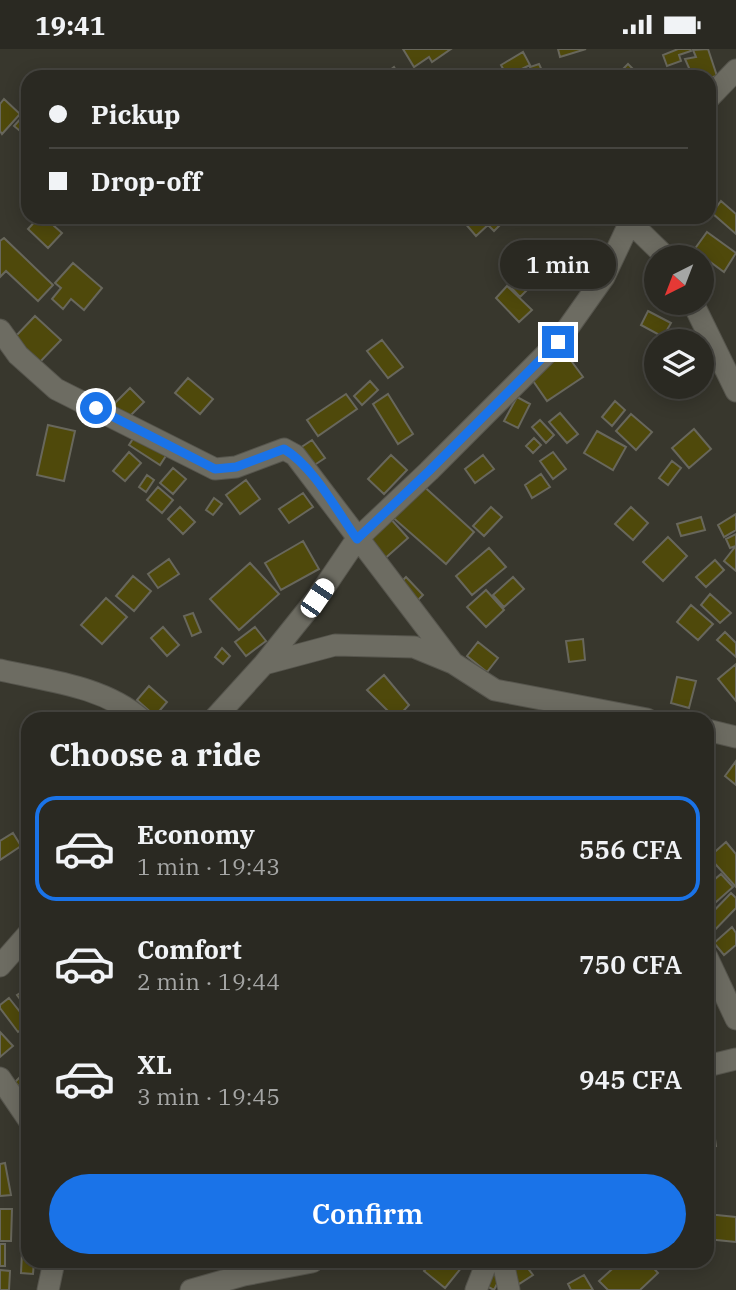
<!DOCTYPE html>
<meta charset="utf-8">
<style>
:root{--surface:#2a2922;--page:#36352f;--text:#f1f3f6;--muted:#a5a6a5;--line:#464540;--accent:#1a73e8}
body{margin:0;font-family:"IBM Plex Serif",serif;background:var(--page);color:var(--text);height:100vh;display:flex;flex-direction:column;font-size:26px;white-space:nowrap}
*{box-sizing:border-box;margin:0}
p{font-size:23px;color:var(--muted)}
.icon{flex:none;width:38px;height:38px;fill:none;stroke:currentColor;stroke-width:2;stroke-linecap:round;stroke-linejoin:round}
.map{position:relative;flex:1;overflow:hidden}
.side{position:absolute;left:21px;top:663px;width:693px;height:556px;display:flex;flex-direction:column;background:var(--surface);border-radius:21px;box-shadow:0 4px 18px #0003,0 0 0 2px var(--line)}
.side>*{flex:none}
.top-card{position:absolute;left:21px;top:21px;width:695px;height:154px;border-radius:21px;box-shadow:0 4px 18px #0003,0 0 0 2px var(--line);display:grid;align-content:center;height:154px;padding:0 28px;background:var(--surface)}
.needle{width:46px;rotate:222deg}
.tools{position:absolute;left:644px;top:196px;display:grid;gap:14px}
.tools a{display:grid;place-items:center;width:70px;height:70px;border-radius:50%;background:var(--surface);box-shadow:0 4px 18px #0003,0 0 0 2px var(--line);font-size:35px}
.end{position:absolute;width:32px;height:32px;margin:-16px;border:9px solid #1a73e8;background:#fff;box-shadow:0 0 0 4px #fff}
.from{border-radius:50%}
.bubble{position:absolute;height:49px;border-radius:24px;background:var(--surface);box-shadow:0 4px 18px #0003,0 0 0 2px var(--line);font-size:23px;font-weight:600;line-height:49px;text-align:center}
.car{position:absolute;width:21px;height:42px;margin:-21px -10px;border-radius:9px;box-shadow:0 0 5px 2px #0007;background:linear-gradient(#fff 24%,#345 0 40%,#fff 0 76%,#345 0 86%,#fff 0)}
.top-card b{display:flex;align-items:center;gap:24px;height:66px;font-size:26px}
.top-card b+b{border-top:2px solid var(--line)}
.top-card i{width:18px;height:18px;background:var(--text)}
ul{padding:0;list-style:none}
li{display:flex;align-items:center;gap:21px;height:105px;margin:0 14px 10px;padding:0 14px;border:4px solid transparent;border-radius:21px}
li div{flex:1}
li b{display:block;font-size:26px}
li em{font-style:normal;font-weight:600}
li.on{border-color:var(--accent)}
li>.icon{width:63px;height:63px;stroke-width:1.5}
h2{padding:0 28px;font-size:32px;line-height:84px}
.action{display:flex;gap:14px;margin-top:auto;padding:14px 28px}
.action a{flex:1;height:80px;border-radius:42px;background:var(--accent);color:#fff;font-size:28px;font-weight:600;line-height:80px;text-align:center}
.status{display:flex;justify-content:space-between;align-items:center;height:49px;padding:0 35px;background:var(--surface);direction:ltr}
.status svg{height:19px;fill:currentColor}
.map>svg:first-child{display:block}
.building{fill:#4f490b;stroke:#68675c;stroke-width:2}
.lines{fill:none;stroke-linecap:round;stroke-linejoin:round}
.minor-casing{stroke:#56554d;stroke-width:23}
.minor{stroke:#6d6c62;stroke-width:21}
.route{stroke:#1a73e8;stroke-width:9}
</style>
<div class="status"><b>19:41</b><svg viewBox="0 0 49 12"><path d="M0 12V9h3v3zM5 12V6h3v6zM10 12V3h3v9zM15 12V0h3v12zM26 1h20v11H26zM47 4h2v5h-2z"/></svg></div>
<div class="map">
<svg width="736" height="1241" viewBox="0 0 736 1241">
<rect width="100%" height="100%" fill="#38372d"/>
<path class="building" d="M403 0H451L432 13 429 8 414 18Z
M558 0H586L560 8Z
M678 0H690L691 2 679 6 681 12 667 17 663 6Z
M708 0 717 27 709 29 693 28 685 10 696 8 693 1Z
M523 3 530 16 507 27 501 16Z
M539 15 545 28H534L530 18Z
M628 15 641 28H615Z
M394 18 400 28H381Z
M669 20 673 28H659L657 22Z
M4 50 20 65 2 85 0 82V55Z
M23 67 28 71V82L25 86 14 77Z
M721 152 736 165V185L712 164Z
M39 168H44L62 184 48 199 28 180Z
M470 168H502L505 171 494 182 488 176 476 187 464 173Z
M707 183 736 204 724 223 694 201Z
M4 189 53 236 38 252 6 222 0 228V192Z
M73 214 102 239 84 261 71 250 63 260 52 250 61 239 55 234Z
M527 214 540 228 520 248 507 234Z
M507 237 532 261 519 273 496 249Z
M648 262 671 274 663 288 641 276Z
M35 267 61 291 38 315 13 290Z
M382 291 403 318 388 329 367 302Z
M564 302 583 328 547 352 529 326Z
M188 329 213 350 200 365 175 344Z
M370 332 378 341 362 356 354 347Z
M130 339 144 353 125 372 111 358Z
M346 345 357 360 318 387 307 371Z
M388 345 413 385 398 395 373 355Z
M517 348 530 355 518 379 504 372Z
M615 352 625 361 612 377 602 368Z
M560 364 578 385 567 394 549 373Z
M631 365 652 383 636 401 616 382Z
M540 371 554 386 546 394 532 378Z
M48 376 75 382 64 432 37 426Z
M694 380 711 400 689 419 672 399Z
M138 382 169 402 160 416 129 396Z
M597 382 626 398 613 421 584 404Z
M534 389 541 396 533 404 526 397Z
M312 391 325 409 313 417 300 399Z
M129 403 141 414 125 432 113 422Z
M553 403 566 420 553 430 540 412Z
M391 406 407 421 384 445 368 430Z
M483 406 494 420 475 434 465 420Z
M672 412 681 419 668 436 659 429Z
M173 419 186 430 173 445 160 434Z
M541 425 550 438 532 449 525 436Z
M147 426 154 431 146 443 139 438Z
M246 431 260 450 240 465 226 446Z
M419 433 474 483 446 515 390 466Z
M158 438 173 451 162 464 147 451Z
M303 444 313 458 289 474 279 460Z
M214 449 222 455 213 466 206 461Z
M180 458 195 473 183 485 168 470Z
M491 458 502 468 484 487 473 477Z
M631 458 648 474 633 491 615 475Z
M736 465V481L724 488 718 476Z
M389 468 408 489 382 512 363 490Z
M701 468 705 481 681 487 677 475Z
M736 485V497L730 499 726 490Z
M668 488 687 507 663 532 643 513Z
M303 492 319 520 281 541 265 514Z
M735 498 736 499V522L724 512Z
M489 499 506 518 472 546 456 527Z
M169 510 179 525 158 539 148 525Z
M715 511 724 521 706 538 696 528Z
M250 514 279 545 239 581 210 550Z
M133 527 151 542 134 562 116 547Z
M406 528 423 546 415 554 398 536Z
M513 528 524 540 504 558 493 546Z
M486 541 504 561 486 578 467 558Z
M710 545 731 564 720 574 701 556Z
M106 549 127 568 102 595 81 576Z
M691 556 713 575 698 591 677 573Z
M193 564 201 583 192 587 184 567Z
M163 578 179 596 167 607 151 589Z
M255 578 266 592 246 607 235 593Z
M725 583 736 594V608L717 591Z
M583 590 585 611 569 613 566 592Z
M478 593 498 609 487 623 467 607Z
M222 599 230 607 223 615 215 608Z
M736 615V652L718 630Z
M384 626 409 656 396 670 367 641Z
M677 628 696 632 689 659 671 654Z
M149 637 167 653 155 667 137 651Z
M736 712V736L725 727Z
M13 784 21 797 0 811V792Z
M726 793 736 805V838L709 808Z
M721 825 733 838 707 861V837Z
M731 844 736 849V859L710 886 707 884V869Z
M732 878 736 884V896L724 906 714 894Z
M28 939V961L17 946Z
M9 949 28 973V976L18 983 0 959V956Z
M0 983 13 997 0 1008Z
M25 1023 28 1026 26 1046 15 1033Z
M707 1068H712L716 1097 707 1098Z
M5 1114 11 1146 0 1147V1115Z
M0 1160H12L11 1192H0Z
M707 1165 736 1168V1193L707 1190Z
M0 1195H5V1217H0Z
M22 1203H28V1213H34L33 1225 21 1224Z
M432 1213H466L445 1239 424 1222Z
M518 1213H523L533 1226 519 1235 509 1219Z
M620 1213H648L658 1224 640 1241H608L599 1232Z
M0 1221 10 1222 9 1241H0Z
M488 1221 501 1227 494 1241 481 1234Z
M584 1226 593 1241H571L568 1235Z"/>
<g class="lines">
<defs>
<path id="minor" d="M709 49 736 21
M631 168 630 173 666 208
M693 254 736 342
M0 281 18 306 56 340 215 420 236 418 284 400 295 406 453 614
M264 615 335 596 414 598 453 614 495 641 647 670
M0 621C48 632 103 637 141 670
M214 670 264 615 317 549 357 490 429 422 558 293 604 228 630 173
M707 681 736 688
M707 908 736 970
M0 917 28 885
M707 1017 736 1010
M0 1029 28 1070
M503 1213 509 1241
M48 1241 54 1213
M191 1241 244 1226 312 1213
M476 1241 487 1213"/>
</defs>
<use href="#minor" class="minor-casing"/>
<use href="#minor" class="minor"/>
</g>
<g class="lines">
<path class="route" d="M96 359 215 420 236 418 284 400C313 417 337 462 357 490L429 422 558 293"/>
</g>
</svg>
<div class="tools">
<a><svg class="needle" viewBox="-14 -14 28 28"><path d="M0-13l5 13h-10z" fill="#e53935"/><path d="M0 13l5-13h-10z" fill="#a5a6a5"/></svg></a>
<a><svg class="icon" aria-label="layers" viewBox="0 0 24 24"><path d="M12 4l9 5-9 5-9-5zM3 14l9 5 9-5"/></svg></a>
</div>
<i class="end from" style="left:96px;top:359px"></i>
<i class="end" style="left:558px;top:293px"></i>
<div class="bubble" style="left:500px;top:191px;width:116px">1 min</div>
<i class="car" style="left:317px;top:549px;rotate:34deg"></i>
<div class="top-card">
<b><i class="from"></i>Pickup</b>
<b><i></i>Drop-off</b>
</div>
<section class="side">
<h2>Choose a ride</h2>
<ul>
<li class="on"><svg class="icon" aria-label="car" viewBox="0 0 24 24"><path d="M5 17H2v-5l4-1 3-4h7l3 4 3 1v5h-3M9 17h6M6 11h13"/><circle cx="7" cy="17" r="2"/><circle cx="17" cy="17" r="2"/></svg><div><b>Economy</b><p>1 min · 19:43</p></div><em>556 CFA</em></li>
<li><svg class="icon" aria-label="car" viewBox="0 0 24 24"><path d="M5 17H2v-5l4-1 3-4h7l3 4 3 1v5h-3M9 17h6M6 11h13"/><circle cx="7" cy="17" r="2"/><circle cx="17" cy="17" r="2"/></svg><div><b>Comfort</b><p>2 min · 19:44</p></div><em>750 CFA</em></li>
<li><svg class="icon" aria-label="car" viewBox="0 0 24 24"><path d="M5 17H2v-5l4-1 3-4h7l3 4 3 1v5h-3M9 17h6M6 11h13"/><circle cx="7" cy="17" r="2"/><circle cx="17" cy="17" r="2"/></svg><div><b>XL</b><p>3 min · 19:45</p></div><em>945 CFA</em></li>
</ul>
<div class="action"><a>Confirm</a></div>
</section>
</div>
